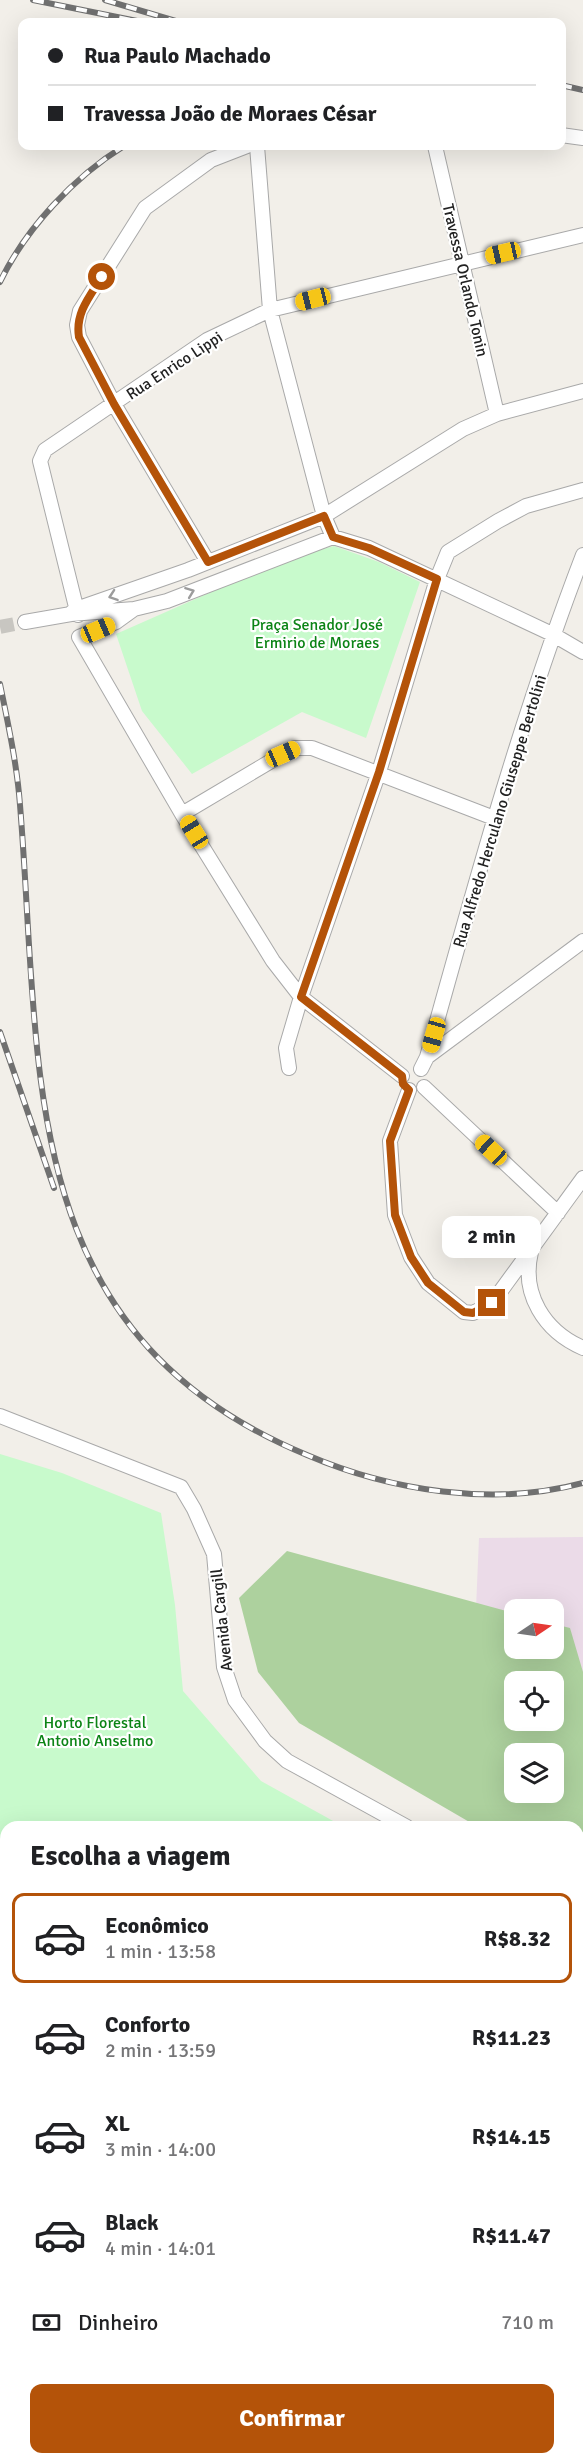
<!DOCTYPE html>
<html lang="pt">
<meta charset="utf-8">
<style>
:root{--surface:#fff;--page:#f2f2f2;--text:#202124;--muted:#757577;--line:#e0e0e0;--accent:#b45309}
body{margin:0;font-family:Signika,sans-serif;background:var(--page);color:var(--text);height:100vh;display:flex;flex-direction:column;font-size:22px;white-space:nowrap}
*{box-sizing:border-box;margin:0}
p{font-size:20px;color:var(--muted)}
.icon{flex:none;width:33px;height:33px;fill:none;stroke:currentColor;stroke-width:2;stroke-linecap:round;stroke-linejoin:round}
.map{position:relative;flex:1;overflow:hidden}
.side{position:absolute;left:0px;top:1821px;width:584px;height:644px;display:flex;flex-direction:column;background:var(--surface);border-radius:18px 18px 0 0;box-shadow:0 6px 24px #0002}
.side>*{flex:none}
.hud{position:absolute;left:18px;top:18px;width:548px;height:132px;border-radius:12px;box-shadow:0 6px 24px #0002;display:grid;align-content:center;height:132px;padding:0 30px;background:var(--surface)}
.needle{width:39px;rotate:77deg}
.tools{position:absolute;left:504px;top:1599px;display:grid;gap:12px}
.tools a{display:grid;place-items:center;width:60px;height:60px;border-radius:12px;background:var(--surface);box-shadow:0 6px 24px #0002;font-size:30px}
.end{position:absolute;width:27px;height:27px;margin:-14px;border:8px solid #b45309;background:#fff;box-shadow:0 0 0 3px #fff}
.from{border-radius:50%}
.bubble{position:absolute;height:42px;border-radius:12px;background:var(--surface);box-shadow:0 6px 24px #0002;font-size:20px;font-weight:700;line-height:42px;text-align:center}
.car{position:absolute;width:18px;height:36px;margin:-18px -9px;border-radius:8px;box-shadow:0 0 4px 2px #0007;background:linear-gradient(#f5c518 24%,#345 0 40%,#f5c518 0 76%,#345 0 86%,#f5c518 0)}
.hud b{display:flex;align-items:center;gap:21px;height:57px;font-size:22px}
.hud b+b{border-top:2px solid var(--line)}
.hud i{width:15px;height:15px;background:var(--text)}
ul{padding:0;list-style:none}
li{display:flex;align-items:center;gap:18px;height:90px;margin:0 12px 9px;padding:0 18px;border:3px solid transparent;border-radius:12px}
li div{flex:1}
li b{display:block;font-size:22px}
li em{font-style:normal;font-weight:700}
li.active{border-color:var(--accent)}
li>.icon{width:54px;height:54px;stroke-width:1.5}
h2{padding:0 30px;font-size:27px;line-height:72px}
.pay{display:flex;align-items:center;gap:15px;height:66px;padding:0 30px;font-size:22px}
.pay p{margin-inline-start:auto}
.cta{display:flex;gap:12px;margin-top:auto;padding:12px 30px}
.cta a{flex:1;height:69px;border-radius:12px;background:var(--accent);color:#fff;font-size:24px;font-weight:700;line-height:69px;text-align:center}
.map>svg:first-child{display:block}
.industrial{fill:#ebdbe8;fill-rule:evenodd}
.forest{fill:#add19e;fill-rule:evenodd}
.park{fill:#c8facc}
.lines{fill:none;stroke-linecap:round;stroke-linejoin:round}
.minor-tunnel{stroke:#c8c6c1;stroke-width:14;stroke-dasharray:14 7;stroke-linecap:butt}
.minor-casing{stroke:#a9a9a9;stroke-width:16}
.minor{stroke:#fff;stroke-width:14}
.rail-casing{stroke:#707070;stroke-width:6}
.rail{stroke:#fff;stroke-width:4;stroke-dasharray:11;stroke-linecap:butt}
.oneway{stroke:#9c9c9c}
.route{stroke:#b45309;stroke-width:8}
.labels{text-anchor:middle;stroke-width:4.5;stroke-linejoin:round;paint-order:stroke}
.street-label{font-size:16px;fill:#222;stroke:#fff}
.park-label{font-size:16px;fill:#0c8416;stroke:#fff}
</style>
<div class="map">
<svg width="583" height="2464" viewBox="0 0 583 2464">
<rect width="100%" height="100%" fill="#f2efe9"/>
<path class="industrial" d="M583 1537V1827L554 1754V1682H514L475 1632 479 1538ZM514 1610H554V1648H514Z"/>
<path class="forest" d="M287 1551 514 1613V1648H554V1624L570 1628 583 1672V1832H578V1827H478L299 1723 258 1672 239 1598ZM514 1682H554V1720H514ZM514 1754H554V1792H514Z"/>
<path class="park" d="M334 546 379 562 420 582 366 738 302 712 192 774 142 711 116 634 286 559Z
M0 1454 62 1473 161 1513 175 1605 183 1691 261 1781 344 1827H6V2458H578V1986L583 1991V2464H0Z"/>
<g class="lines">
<path class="minor-tunnel" d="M0 627 25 622"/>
<defs>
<path id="minor" d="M561 135 583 138
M257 146 270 310 324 516 333 537 369 548 552 634 583 652
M435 146 497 414
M208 562 114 404 79 337 77 325 80 311 145 208 211 160 247 146
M134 609 116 622 79 637 182 814 273 961 301 997 402 1076
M71 613 76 609 188 570 324 516 463 429 497 414 583 391
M78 615 40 461 45 450 207 340 270 310 583 235
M25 622 71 614 134 609 167 601 333 537
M182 814 283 754 295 748H312L494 818
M427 1057 583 941
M289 1068 286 1048 301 997 379 772 437 579 448 552 498 521 526 506 583 490
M421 1069 427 1057C474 888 520 719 583 555
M424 1087 558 1213
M409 1090 390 1141 395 1215 411 1257 428 1283 464 1312 473 1313 492 1303 583 1178
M531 1252C521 1294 544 1331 583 1348
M0 1416 181 1487 194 1509 214 1554 224 1667 235 1700 265 1741 287 1761 407 1827
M578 1920 583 1924
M0 2265 6 2270"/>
</defs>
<use href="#minor" class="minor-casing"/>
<use href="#minor" class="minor"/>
<defs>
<path id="rail" d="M33 0 142 22
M105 0 179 22
M561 85 583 90
M0 282C26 228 74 177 124 146
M0 684C8 724 17 764 20 805 42 1072 13 1333 307 1455 391 1491 494 1507 583 1483
M0 1032 54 1188"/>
</defs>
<use href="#rail" class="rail-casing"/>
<use href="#rail" class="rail"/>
</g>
<defs><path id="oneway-chevron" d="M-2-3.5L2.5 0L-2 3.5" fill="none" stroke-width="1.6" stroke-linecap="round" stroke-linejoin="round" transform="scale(1.5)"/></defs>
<g class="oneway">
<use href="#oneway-chevron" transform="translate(190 592) rotate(-21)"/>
<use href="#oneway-chevron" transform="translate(113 596) rotate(161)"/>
</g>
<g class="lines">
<path class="route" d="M102 277C90 296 75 313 79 337L114 404 208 562 324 516 333 537 369 548 437 579 379 772 301 997 402 1076 403 1084 409 1090 390 1141 395 1215 411 1257 428 1283 464 1312 473 1313 492 1303"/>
</g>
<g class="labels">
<g class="street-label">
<text transform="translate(466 280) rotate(77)" y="6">Travessa Orlando Tonin</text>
<text transform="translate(174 365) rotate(-33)" y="6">Rua Enrico Lippi</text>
<text transform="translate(499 811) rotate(-73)" y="6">Rua Alfredo Herculano Giuseppe Bertolini</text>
<text transform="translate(221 1620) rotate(-96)" y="6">Avenida Cargill</text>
</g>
<g class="park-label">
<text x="317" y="630">Praça Senador José<tspan x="317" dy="18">Ermirio de Moraes</tspan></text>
<text x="95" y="1728">Horto Florestal<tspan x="95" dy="18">Antonio Anselmo</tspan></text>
</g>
</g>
</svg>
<div class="tools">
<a><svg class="needle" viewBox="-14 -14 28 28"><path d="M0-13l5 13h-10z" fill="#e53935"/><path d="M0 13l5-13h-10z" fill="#757577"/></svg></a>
<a><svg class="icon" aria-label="locate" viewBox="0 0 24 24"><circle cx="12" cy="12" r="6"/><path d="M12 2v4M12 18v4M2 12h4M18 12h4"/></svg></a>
<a><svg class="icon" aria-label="layers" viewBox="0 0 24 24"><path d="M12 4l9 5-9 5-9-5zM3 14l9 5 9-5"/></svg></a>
</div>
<i class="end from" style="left:102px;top:277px"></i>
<i class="end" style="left:492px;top:1303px"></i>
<div class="bubble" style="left:442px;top:1216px;width:99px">2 min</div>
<i class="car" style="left:503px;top:253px;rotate:257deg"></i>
<i class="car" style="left:313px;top:299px;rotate:256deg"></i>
<i class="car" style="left:98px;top:630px;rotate:67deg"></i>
<i class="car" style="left:283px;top:754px;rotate:66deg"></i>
<i class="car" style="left:194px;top:832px;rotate:328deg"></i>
<i class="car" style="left:434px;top:1035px;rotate:196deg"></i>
<i class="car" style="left:491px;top:1150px;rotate:313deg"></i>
<div class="hud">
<b><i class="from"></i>Rua Paulo Machado</b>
<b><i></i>Travessa João de Moraes César</b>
</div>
<section class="side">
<h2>Escolha a viagem</h2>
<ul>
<li class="active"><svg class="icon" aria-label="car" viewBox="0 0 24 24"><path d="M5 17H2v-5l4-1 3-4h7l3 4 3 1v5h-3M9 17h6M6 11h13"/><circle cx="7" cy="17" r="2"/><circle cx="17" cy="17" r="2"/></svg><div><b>Econômico</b><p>1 min · 13:58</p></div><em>R$8.32</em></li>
<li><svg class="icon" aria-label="car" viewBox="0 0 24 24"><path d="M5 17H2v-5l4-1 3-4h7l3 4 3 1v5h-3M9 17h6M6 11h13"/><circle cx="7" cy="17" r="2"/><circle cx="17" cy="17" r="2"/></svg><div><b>Conforto</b><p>2 min · 13:59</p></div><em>R$11.23</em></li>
<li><svg class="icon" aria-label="car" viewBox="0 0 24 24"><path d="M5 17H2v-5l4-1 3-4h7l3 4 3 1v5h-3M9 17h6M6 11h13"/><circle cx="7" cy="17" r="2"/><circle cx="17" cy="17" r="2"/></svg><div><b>XL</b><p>3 min · 14:00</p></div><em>R$14.15</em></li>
<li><svg class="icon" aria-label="car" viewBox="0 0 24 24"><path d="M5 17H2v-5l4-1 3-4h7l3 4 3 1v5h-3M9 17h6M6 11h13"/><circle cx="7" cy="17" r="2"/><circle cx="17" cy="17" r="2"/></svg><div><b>Black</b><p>4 min · 14:01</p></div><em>R$11.47</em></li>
</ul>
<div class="pay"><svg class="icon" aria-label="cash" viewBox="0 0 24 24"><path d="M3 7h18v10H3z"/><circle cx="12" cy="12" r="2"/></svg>Dinheiro<p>710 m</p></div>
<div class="cta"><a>Confirmar</a></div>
</section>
</div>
